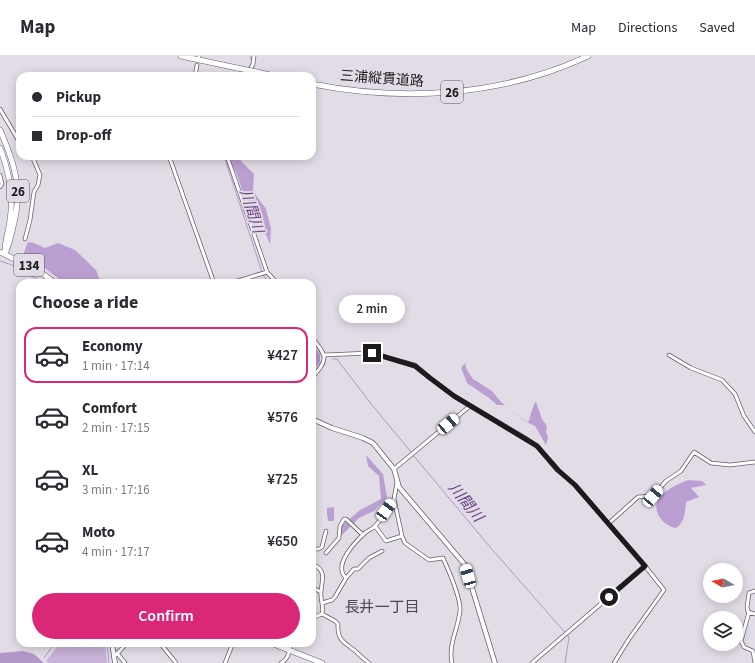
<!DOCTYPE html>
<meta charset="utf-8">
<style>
:root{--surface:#fff;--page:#f2f2f3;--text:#2b2b33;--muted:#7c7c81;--line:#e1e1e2;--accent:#db2777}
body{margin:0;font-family:"Source Sans 3","Noto Sans JP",sans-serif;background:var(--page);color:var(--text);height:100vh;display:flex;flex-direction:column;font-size:15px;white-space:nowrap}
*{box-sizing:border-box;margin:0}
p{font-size:13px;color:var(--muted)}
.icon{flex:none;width:22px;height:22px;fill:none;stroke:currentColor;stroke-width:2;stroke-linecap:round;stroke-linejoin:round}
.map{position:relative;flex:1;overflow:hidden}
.side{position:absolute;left:16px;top:223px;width:300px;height:368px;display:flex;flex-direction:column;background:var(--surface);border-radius:12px;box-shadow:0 2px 10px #0003}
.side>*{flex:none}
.top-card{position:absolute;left:16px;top:16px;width:300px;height:88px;border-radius:12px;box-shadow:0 2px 10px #0003;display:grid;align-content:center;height:88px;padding:0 16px;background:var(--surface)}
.needle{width:26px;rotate:280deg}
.tools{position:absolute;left:703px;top:507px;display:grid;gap:8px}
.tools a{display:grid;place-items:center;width:40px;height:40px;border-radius:50%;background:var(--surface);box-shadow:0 2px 10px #0003;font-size:20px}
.end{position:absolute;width:18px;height:18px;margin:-9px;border:5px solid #1c1a1d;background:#fff;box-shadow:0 0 0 2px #fff}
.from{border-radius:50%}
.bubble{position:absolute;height:28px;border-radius:14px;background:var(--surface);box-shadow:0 2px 10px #0003;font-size:13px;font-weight:600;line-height:28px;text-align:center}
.car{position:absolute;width:12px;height:24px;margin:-12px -6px;border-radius:5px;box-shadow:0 0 3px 1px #0007;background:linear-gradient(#fff 24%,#345 0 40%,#fff 0 76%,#345 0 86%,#fff 0)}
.top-card b{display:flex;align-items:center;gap:14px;height:38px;font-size:15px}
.top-card b+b{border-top:1px solid var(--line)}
.top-card i{width:10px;height:10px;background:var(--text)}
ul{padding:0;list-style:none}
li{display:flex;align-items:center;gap:12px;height:56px;margin:0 8px 6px;padding:0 8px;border:2px solid transparent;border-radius:12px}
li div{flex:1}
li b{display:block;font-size:15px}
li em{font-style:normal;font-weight:600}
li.selected{border-color:var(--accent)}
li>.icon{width:36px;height:36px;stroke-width:1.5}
h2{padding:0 16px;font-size:18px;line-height:48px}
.cta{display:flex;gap:8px;margin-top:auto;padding:8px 16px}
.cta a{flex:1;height:46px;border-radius:24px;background:var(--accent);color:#fff;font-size:16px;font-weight:600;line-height:46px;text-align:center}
header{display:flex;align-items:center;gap:24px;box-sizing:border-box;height:56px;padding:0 20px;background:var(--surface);border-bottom:1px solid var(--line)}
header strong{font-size:19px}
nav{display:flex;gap:22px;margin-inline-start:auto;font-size:14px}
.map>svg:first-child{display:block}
.green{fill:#c7b2d8}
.forest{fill:#bc9fd2}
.water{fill:#b497ca}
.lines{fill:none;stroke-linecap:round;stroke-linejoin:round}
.stream{stroke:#b497ca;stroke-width:1}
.minor-casing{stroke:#645f68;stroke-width:4.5}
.tertiary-casing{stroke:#645f68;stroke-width:5.5}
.primary-casing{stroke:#645f68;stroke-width:6}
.trunk-casing{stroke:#645f68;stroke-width:6}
.minor{stroke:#fff;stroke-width:3}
.tertiary{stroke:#fff;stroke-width:4}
.primary{stroke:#fff;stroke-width:5}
.trunk{stroke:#fff;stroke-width:5}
.primary-bridge-casing{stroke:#645f68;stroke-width:6;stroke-linecap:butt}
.primary-bridge{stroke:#fff;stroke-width:5}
.route{stroke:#1c1a1d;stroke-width:5}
.labels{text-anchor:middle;stroke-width:3.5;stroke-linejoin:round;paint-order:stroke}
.shield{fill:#e2dce7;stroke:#57545a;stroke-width:1}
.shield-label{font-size:13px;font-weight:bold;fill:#1c1a1d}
.street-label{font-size:14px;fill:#1c1a1d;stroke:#e2dce7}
.water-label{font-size:15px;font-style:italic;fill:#684281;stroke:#e2dce7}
.neighbourhood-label{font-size:15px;fill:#4b474f;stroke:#e2dce7}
</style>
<header>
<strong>Map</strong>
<nav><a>Map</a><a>Directions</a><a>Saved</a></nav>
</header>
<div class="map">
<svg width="755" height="607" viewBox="0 0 755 607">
<rect width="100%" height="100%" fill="#e2dce7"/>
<path class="green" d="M60 587H105L107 607H48L46 605Z"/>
<path class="forest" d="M228 100H240L241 105 254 118 253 135 266 153 271 172 270 188 266 179 262 163 250 146 243 137 237 119Z
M28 186 34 187 45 192 58 187 75 194 96 214 101 227H64L46 213 23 199Z
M465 307 467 314 473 323 492 335 501 346 528 367 534 348 536 346 542 363 547 370 546 376 548 381 546 389 535 370 526 366 505 349H497L489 342 467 327 461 312Z
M366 399 383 418 387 441 374 455 359 462 341 480V469L345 467 360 454 381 443 379 420 368 410Z
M688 424 702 425 706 429 691 432 699 441 686 446C685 456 685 466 676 472 662 470 649 452 661 440 668 432 679 428 688 424Z
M334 451V465H328L327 458V452Z"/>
<path class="water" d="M312 288 320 298V306L312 317Z
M23 595 34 598 44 607H0V597Z"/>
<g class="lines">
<path class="stream" d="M248 12 252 6 250 0
M244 20 246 17
M224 100 262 216
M0 205 12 209 44 227
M263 219 269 227
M333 303H337L339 306 372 349 411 396
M413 399 490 491 569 581 565 607
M107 587 109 607
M44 602 55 587"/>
<defs>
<path id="minor" d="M199 1V0
M195 20 197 9
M247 20 253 8 254 0
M0 53 20 87
M169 100 214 227
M227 100 267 216 277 227
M0 119 2 128 0 131
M25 183 30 164 34 136 38 129 40 119 32 100
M231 227 267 216
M312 282C328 301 328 303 312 322
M324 299 370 297 415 309 430 322 454 340 527 383 537 390 557 414 575 429 645 510 664 534 629 583 614 607
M669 299 691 312 722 324 735 338 744 360 755 376
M394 413 470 350
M397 426 394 443 402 480 405 487 429 504 443 502C448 513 461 543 460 555 458 573 448 589 452 607
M609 467 638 441 653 440 666 425 681 415 694 396 711 407 730 409 755 406
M375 470 386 485 402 480
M312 493H319L322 491 326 475
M326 497 339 482 340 470 344 463H346L363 479
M312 508C327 514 322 523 321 536 320 544 324 549 322 558L312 562
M346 522C332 509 356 485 366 476 369 474 372 473 374 471 381 465 388 451 394 443
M312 534 315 533 321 536
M755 535 749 537 747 551 748 556 755 558
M322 547 332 544 335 541 346 522 354 513H358L369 502 382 495
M749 556 741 585 744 591 753 595 755 607
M322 558 335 565 338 568C337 583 343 586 354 594 359 598 363 603 369 607
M160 587 176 607
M117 597 125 607
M114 601 127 587
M225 607 233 587
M281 607C289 603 289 595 291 587
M532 607 645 510"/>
<path id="tertiary" d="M312 363 332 372 363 382 373 387 394 413 399 431 465 509 495 607
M112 587 115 607"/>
<path id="primary" d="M181 0 237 12
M257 16 274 20
M312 28C404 46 503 40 588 0
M0 74C15 108 23 134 13 171 11 180 9 189 5 198
M0 92C9 115 14 139 10 164 9 174 5 184 5 195"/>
<path id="trunk" d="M0 196 39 215 55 227
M271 587 322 607"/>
</defs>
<use href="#minor" class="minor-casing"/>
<use href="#tertiary" class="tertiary-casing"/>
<use href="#primary" class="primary-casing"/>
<use href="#trunk" class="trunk-casing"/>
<use href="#minor" class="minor"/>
<use href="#tertiary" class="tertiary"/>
<use href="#primary" class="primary"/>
<use href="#trunk" class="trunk"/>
<defs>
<path id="primary-bridge" d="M237 12 257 16"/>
</defs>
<use href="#primary-bridge" class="primary-bridge-casing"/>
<use href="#primary-bridge" class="primary-bridge"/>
</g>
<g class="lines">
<path class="route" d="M372 297 415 310 430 322 454 340 537 390 558 414 575 429 645 510 609 541"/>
</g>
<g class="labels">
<g class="shield">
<rect x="441" y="25" width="22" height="22" rx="3"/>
<rect x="7" y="124" width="22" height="22" rx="3"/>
<rect x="14" y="198" width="30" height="22" rx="3"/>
</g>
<g class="shield-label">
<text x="452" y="41">26</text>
<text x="18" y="140">26</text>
<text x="29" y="214">134</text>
</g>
<g class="street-label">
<text transform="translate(382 22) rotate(4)" y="5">三浦縦貫道路</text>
</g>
<g class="water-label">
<text transform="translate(252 155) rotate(72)" y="5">川間川</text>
<text transform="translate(466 446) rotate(51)" y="5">川間川</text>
</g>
<g class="neighbourhood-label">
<text x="382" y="556">長井一丁目</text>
</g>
</g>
</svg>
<div class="tools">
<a><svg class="needle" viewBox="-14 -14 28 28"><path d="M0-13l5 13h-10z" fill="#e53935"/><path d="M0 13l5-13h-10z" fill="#7c7c81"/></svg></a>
<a><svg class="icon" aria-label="layers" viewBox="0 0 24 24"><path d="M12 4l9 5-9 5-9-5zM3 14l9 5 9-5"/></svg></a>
</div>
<i class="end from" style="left:609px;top:541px"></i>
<i class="end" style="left:372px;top:297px"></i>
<div class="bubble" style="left:339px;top:239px;width:66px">2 min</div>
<i class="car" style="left:448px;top:368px;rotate:49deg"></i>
<i class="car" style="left:653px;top:440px;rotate:40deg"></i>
<i class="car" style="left:386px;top:454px;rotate:35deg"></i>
<i class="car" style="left:468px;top:520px;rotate:344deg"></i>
<div class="top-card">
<b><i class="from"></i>Pickup</b>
<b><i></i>Drop-off</b>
</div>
<section class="side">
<h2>Choose a ride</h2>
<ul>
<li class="selected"><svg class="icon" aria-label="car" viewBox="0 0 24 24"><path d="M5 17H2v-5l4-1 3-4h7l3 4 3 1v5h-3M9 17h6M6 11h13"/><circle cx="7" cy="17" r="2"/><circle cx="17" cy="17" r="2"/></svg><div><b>Economy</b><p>1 min · 17:14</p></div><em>¥427</em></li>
<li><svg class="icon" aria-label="car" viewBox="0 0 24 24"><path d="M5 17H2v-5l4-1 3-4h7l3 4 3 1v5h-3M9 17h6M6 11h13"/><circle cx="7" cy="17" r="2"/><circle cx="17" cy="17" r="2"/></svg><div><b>Comfort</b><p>2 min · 17:15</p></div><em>¥576</em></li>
<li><svg class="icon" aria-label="car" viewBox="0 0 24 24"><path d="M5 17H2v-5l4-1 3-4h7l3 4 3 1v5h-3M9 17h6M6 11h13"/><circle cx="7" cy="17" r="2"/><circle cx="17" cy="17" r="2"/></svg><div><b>XL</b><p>3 min · 17:16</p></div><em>¥725</em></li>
<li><svg class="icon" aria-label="car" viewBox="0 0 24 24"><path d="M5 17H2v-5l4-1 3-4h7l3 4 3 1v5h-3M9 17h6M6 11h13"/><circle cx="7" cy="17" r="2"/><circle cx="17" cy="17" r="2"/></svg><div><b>Moto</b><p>4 min · 17:17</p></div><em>¥650</em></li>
</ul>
<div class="cta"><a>Confirm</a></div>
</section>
</div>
